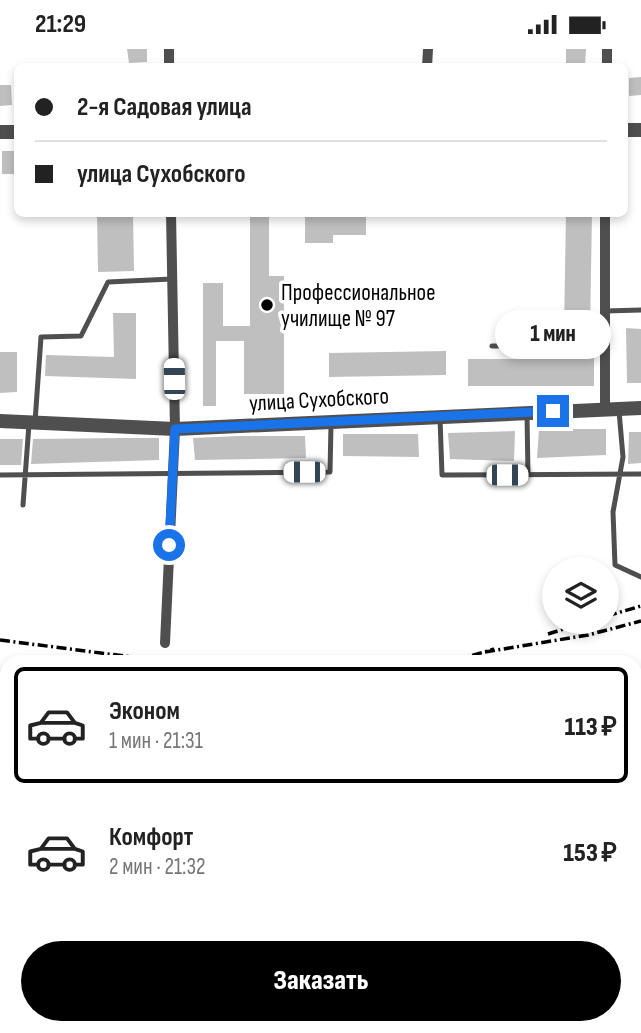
<!DOCTYPE html>
<html lang="ru">
<meta charset="utf-8">
<style>
:root{--surface:#fff;--page:#f2f2f2;--text:#222;--muted:#767676;--line:#e0e0e0;--accent:#000}
body{margin:0;font-family:"Sofia Sans Condensed",sans-serif;background:var(--page);color:var(--text);height:100vh;display:flex;flex-direction:column;font-size:26px;white-space:nowrap}
*{box-sizing:border-box;margin:0}
p{font-size:23px;color:var(--muted)}
.icon{flex:none;width:38px;height:38px;fill:none;stroke:currentColor;stroke-width:2;stroke-linecap:round;stroke-linejoin:round}
.map{position:relative;flex:1;overflow:hidden}
.drawer{position:absolute;left:0px;top:606px;width:642px;height:380px;display:flex;flex-direction:column;background:var(--surface);border-radius:21px 21px 0 0;box-shadow:0 4px 10px #0003}
.drawer>*{flex:none}
.banner{position:absolute;left:14px;top:14px;width:614px;height:154px;border-radius:10px;box-shadow:0 4px 10px #0003;display:grid;align-content:center;height:154px;padding:0 21px;background:var(--surface)}
.controls{position:absolute;left:542px;top:508px;display:grid;gap:14px}
.controls a{display:grid;place-items:center;width:77px;height:77px;border-radius:50%;background:var(--surface);box-shadow:0 4px 10px #0003;font-size:35px}
.end{position:absolute;width:32px;height:32px;margin:-16px;border:9px solid #1a73e8;background:#fff;box-shadow:0 0 0 4px #fff}
.from{border-radius:50%}
.bubble{position:absolute;height:49px;border-radius:24px;background:var(--surface);box-shadow:0 4px 10px #0003;font-size:23px;font-weight:800;line-height:49px;text-align:center}
.car{position:absolute;width:21px;height:42px;margin:-21px -10px;border-radius:9px;box-shadow:0 0 5px 2px #0007;background:linear-gradient(#fff 24%,#345 0 40%,#fff 0 76%,#345 0 86%,#fff 0)}
.banner b{display:flex;align-items:center;gap:24px;height:66px;font-size:26px}
.banner b+b{border-top:2px solid var(--line)}
.banner i{width:18px;height:18px;background:var(--text)}
ul{padding:12px 0 0;list-style:none}
li{display:flex;align-items:center;gap:21px;height:116px;margin:0 14px 10px;padding:0 7px;border:4px solid transparent;border-radius:10px}
li div{flex:1}
li b{display:block;font-size:26px}
li em{font-style:normal;font-weight:800}
li.selected{border-color:var(--accent)}
li>.icon{width:63px;height:63px;stroke-width:1.5}
.button{display:flex;gap:14px;margin-top:auto;padding:14px 21px}
.button a{flex:1;height:80px;border-radius:42px;background:var(--accent);color:#fff;font-size:28px;font-weight:800;line-height:80px;text-align:center}
.status{display:flex;justify-content:space-between;align-items:center;height:49px;padding:0 35px;background:var(--surface);direction:ltr}
.status svg{height:19px;fill:currentColor}
.map>svg:first-child{display:block}
.green{fill:#d6d6d6}
.building{fill:#bfbfbf}
.lines{fill:none;stroke-linecap:round;stroke-linejoin:round}
.service{stroke:#4f4f4f;stroke-width:5}
.minor{stroke:#4f4f4f;stroke-width:10}
.tertiary{stroke:#4f4f4f;stroke-width:14}
.rail{stroke:#000;stroke-width:3.5;stroke-dasharray:10 3.5 2 3.5;stroke-linecap:butt}
.route{stroke:#1a73e8;stroke-width:9}
.poi-dot{fill:#000;stroke:#fff;stroke-width:2.5}
.labels{text-anchor:middle;stroke-width:7;stroke-linejoin:round;paint-order:stroke}
.poi-label{font-size:23px;fill:#000;stroke:#fff;text-anchor:start}
.street-label{font-size:23px;fill:#000;stroke:#fff}
</style>
<div class="status"><b>21:29</b><svg viewBox="0 0 49 12"><path d="M0 12V9h3v3zM5 12V6h3v6zM10 12V3h3v9zM15 12V0h3v12zM26 1h20v11H26zM47 4h2v5h-2z"/></svg></div>
<div class="map">
<svg width="641" height="984" viewBox="0 0 641 984">
<rect width="100%" height="100%" fill="#fff"/>
<path class="green" d="M641 817V984H558L561 978H635V829Z"/>
<path class="building" d="M127 0H147V13L129 14Z
M566 0H586L585 17 566 16Z
M641 28V46L629 47V29Z
M0 36H11L12 56 0 57Z
M2 102H18V125H2Z
M97 164H133L134 222 98 223Z
M250 164H269V227H284V345H244V292H216V357H203V234H223V277H250Z
M305 164H366V186H333V194H305Z
M566 164H592L590 281H564Z
M113 264H136V330L45 327 46 306 114 308Z
M626 279 641 280V334H627Z
M446 302V326L329 328V304Z
M566 302H594V337H468V310H566Z
M0 303H17V343L0 344Z
M539 380H606V406L537 409Z
M515 382 514 412 450 410 448 384Z
M629 383H641V414L628 415Z
M343 385H418L419 408 343 407Z
M238 387H305L306 409 195 411 193 389Z
M123 389H159V411L31 415 33 390Z
M0 390H23L21 416H0Z"/>
<g class="lines">
<path class="service" d="M605 262 641 261
M492 297H537L547 288 605 290
M619 362 623 408 613 463 615 516 641 528
M527 366 528 426
M440 369 442 426 641 425
M35 373 41 288 81 287 108 233 172 230
M0 426 330 423 331 376
M23 456 29 375
M181 984 183 978"/>
<path class="minor" d="M169 0V18
M427 18 428 0
M607 18V0
M605 359V164
M165 594 175 380 171 164
M635 651 641 652
M635 799 641 801
M253 984 257 978"/>
<path class="tertiary" d="M625 81H641
M0 83H18
M0 372 175 380 641 359"/>
<path class="rail" d="M607 567 641 557
M548 585 589 572
M0 591 163 612
M485 603 588 586 641 572
M454 612 494 600
M635 632 641 633
M0 757H7
M106 984V978"/>
</g>
<g class="lines">
<path class="route" d="M169 496 175 380 553 362"/>
</g>
<circle class="poi-dot" cx="267" cy="256" r="7"/>
<g class="labels">
<g class="poi-label">
<text x="281" y="251">Профессиональное<tspan x="281" dy="26">училище № 97</tspan></text>
</g>
<g class="street-label">
<text transform="translate(319 350) rotate(-3)" y="8">улица Сухобского</text>
</g>
</g>
</svg>
<div class="controls">
<a><svg class="icon" aria-label="layers" viewBox="0 0 24 24"><path d="M12 4l9 5-9 5-9-5zM3 14l9 5 9-5"/></svg></a>
</div>
<i class="end from" style="left:169px;top:496px"></i>
<i class="end" style="left:553px;top:362px"></i>
<div class="bubble" style="left:495px;top:261px;width:116px">1 мин</div>
<i class="car" style="left:174px;top:330px;rotate:359deg"></i>
<i class="car" style="left:304px;top:423px;rotate:270deg"></i>
<i class="car" style="left:507px;top:426px;rotate:90deg"></i>
<div class="banner">
<b><i class="from"></i>2-я Садовая улица</b>
<b><i></i>улица Сухобского</b>
</div>
<section class="drawer">
<ul>
<li class="selected"><svg class="icon" aria-label="car" viewBox="0 0 24 24"><path d="M5 17H2v-5l4-1 3-4h7l3 4 3 1v5h-3M9 17h6M6 11h13"/><circle cx="7" cy="17" r="2"/><circle cx="17" cy="17" r="2"/></svg><div><b>Эконом</b><p>1 мин · 21:31</p></div><em>113 ₽</em></li>
<li><svg class="icon" aria-label="car" viewBox="0 0 24 24"><path d="M5 17H2v-5l4-1 3-4h7l3 4 3 1v5h-3M9 17h6M6 11h13"/><circle cx="7" cy="17" r="2"/><circle cx="17" cy="17" r="2"/></svg><div><b>Комфорт</b><p>2 мин · 21:32</p></div><em>153 ₽</em></li>
</ul>
<div class="button"><a>Заказать</a></div>
</section>
</div>
